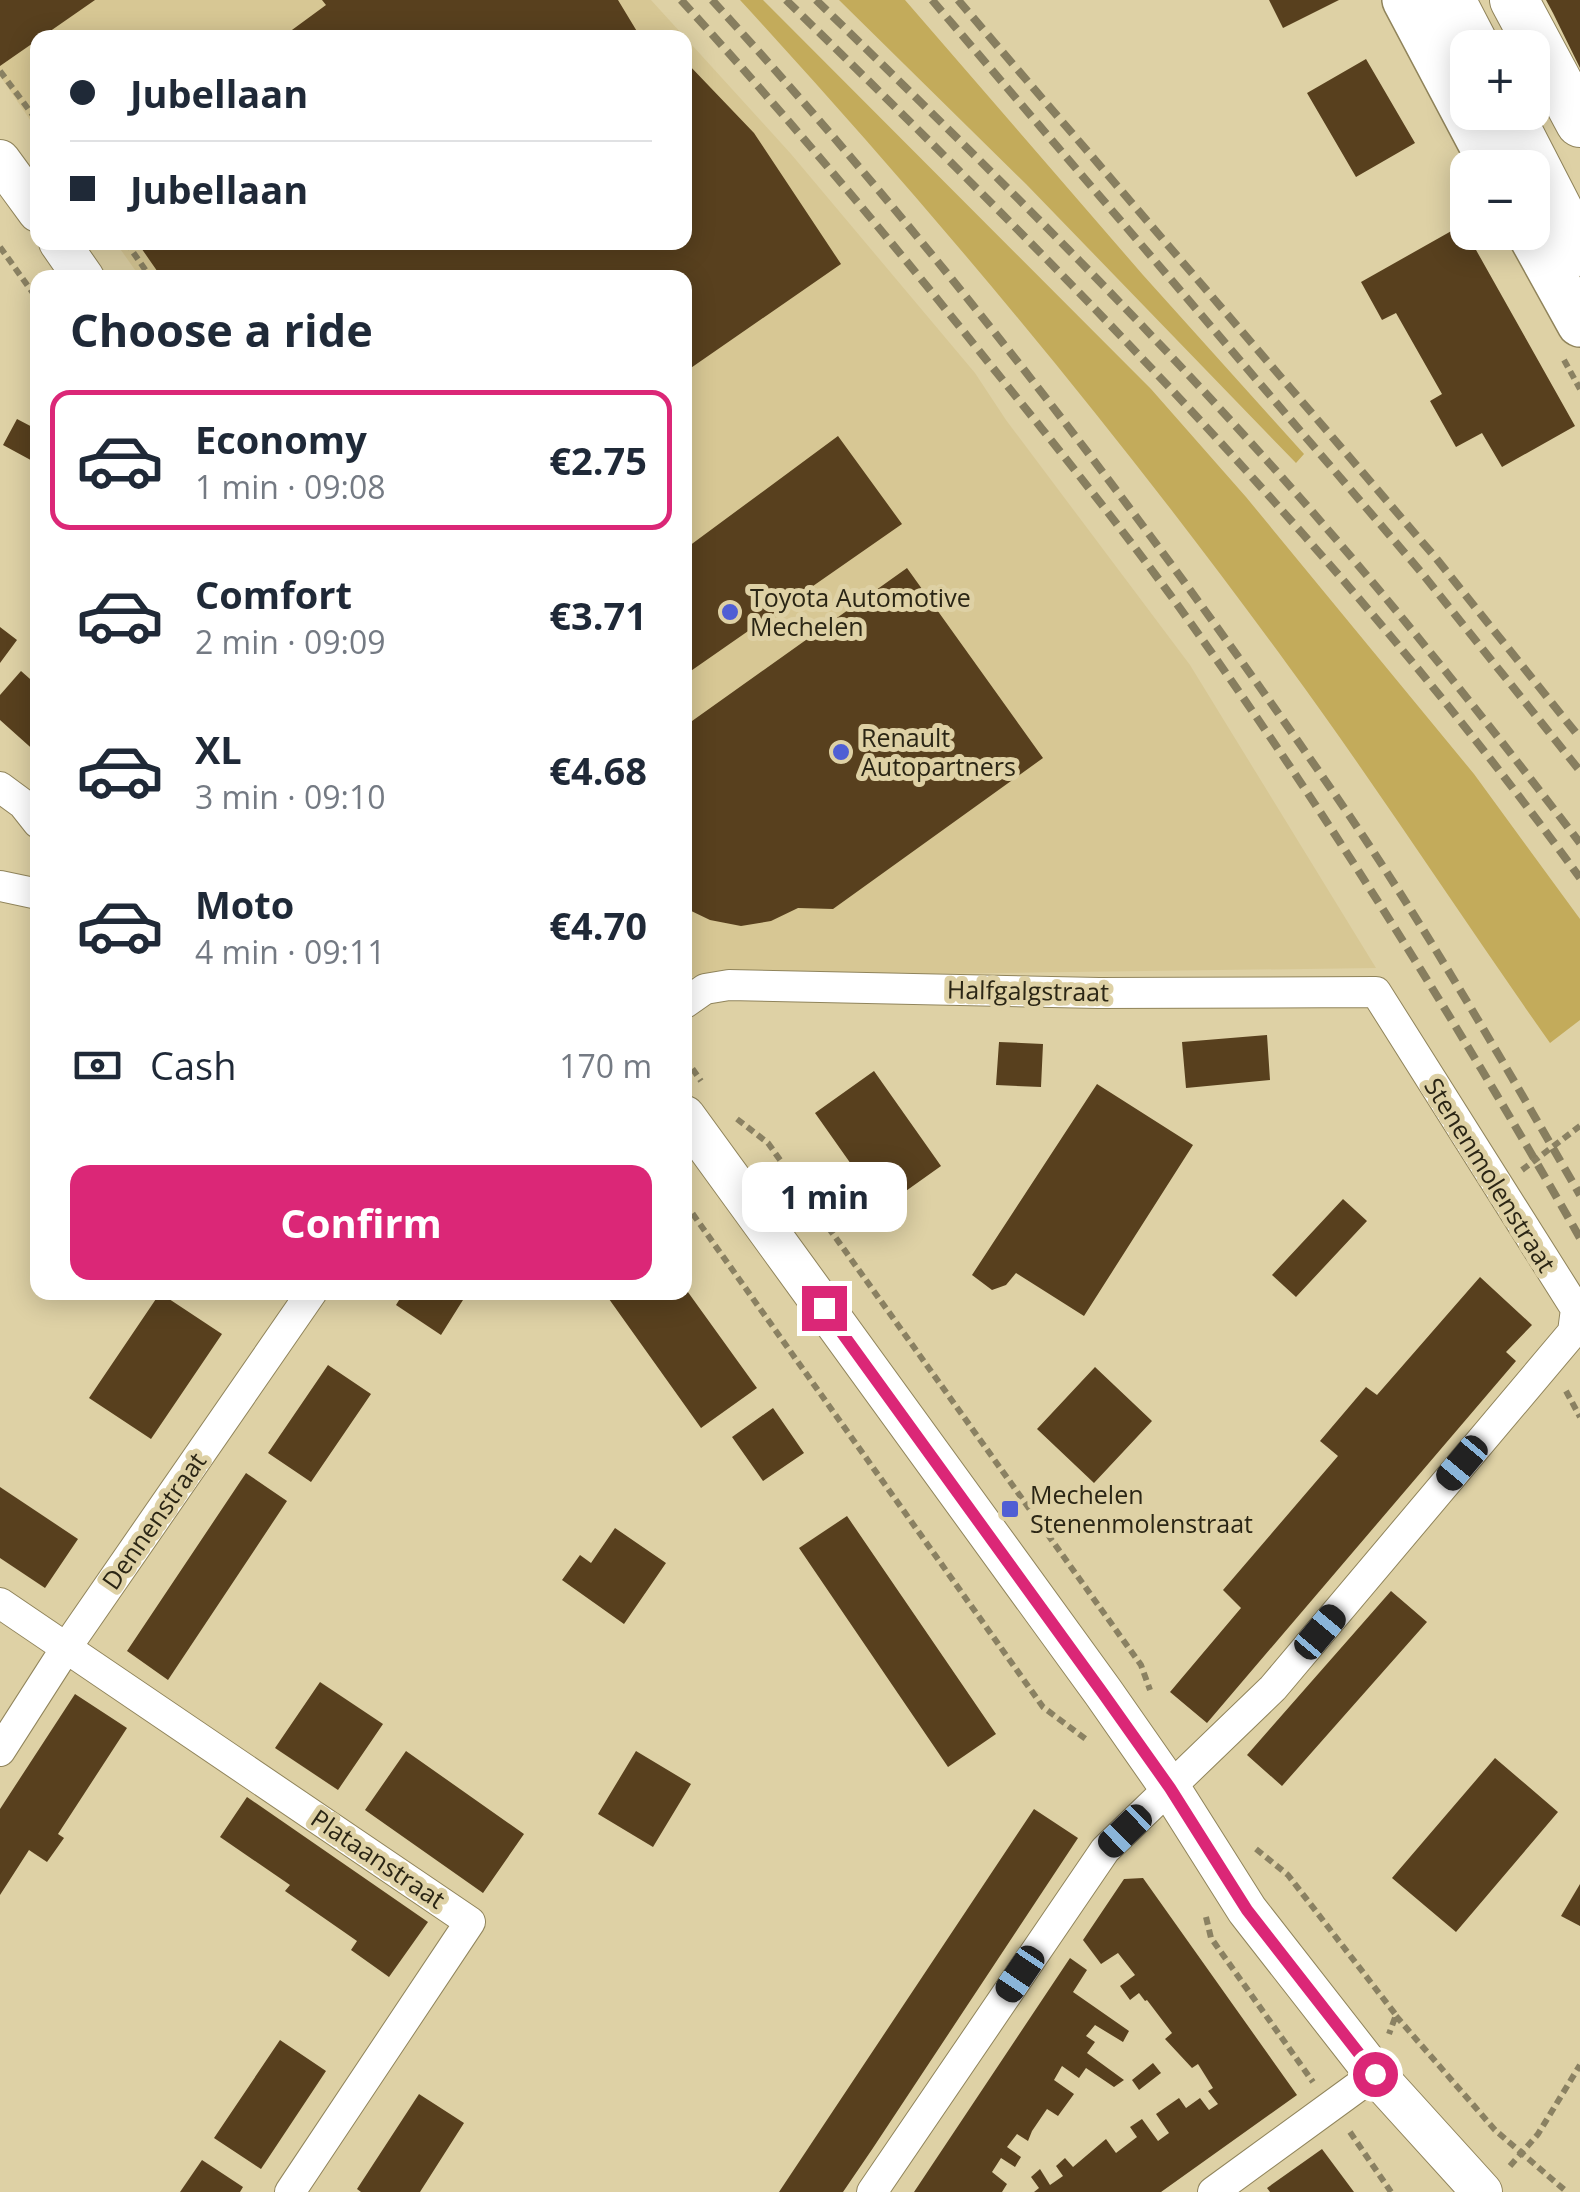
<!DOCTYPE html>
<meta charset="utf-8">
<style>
:root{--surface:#fff;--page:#f2f2f3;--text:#1f2937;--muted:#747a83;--line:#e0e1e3;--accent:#db2777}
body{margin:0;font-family:"Open Sans",sans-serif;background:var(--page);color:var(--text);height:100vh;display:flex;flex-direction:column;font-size:38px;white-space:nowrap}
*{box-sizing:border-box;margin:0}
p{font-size:32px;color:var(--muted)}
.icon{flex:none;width:55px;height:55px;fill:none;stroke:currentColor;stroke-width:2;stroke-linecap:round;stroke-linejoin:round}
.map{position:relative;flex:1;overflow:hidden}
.details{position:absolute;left:30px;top:270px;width:662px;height:1030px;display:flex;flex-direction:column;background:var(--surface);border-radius:20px;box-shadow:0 5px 25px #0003}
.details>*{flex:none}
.hud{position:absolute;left:30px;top:30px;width:662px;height:220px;border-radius:20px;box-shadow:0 5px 25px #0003;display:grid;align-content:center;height:220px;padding:0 40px;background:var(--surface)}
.tools{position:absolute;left:1450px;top:30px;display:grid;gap:20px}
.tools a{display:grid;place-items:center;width:100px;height:100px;border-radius:20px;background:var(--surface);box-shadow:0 5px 25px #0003;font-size:50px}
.end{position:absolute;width:45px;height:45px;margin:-22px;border:12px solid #db2777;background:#fff;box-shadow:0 0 0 5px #fff}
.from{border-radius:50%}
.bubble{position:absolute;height:70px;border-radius:20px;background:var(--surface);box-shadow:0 5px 25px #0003;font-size:32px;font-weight:700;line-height:70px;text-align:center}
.car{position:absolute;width:30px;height:60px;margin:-30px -15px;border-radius:12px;box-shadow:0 0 8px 2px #0007;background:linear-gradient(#222 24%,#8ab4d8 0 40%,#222 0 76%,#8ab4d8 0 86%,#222 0)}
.hud b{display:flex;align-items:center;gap:35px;height:95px;font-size:38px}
.hud b+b{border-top:2px solid var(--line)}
.hud i{width:25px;height:25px;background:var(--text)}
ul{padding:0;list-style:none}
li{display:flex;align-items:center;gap:30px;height:140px;margin:0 20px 15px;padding:0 20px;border:5px solid transparent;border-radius:20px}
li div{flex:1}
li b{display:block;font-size:38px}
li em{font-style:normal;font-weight:700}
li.current{border-color:var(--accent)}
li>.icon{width:90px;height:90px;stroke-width:1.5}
h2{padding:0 40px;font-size:45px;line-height:120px}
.pay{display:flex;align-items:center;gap:25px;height:110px;padding:0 40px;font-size:38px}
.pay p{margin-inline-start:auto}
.primary-button{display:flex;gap:20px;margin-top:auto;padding:20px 40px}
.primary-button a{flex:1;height:115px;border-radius:20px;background:var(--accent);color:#fff;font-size:40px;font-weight:700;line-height:115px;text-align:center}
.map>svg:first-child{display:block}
.built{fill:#d7c794}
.green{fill:#c3ab5b}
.building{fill:#58401e}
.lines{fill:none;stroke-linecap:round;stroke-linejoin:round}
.minor-casing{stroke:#90845b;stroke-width:32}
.secondary-casing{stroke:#90845b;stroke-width:42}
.primary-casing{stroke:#90845b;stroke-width:48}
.trunk-casing{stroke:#90845b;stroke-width:50}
.path{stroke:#8a8162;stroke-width:6;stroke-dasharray:8 5;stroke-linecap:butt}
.minor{stroke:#fff;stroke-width:30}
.secondary{stroke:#fff;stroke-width:40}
.primary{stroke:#fff;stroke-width:45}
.trunk{stroke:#fff;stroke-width:48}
.rail{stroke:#877e5f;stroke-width:8;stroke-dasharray:15 8;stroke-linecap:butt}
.route{stroke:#db2777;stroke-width:12}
.poi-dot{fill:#4f5ed4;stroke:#ded1a5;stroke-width:4}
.labels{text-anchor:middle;stroke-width:10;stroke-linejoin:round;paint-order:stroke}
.poi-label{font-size:25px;fill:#2b2615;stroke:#ded1a5;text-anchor:start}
.street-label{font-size:25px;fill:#2b2615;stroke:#ded1a5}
</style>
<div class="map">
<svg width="1580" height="2192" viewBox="0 0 1580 2192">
<rect width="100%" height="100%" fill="#ded1a5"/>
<path class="built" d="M0 0H651L791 154 975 373 1006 420 1190 665 1376 968 685 977V278L140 277 116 243 685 242V38H38L37 130 0 76Z"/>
<path class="green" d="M740 0H763L1151 389 1246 497 1474 774 1580 919V1020L1550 1043C1461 917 1378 788 1287 664 1118 432 934 211 740 0Z
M839 0H905L1143 275 1304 454 1296 463 1026 184Z"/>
<path class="building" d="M0 0H95L0 66Z
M322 0H618L641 38H281L326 5Z
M1269 0H1339L1283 28Z
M1546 0H1580V68L1553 13Z
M1366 59 1415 143 1356 177 1307 93Z
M687 63 754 133 841 264 685 372V278H162L137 242H685Z
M1462 225 1575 426 1502 467 1482 433 1456 447 1430 401 1442 394 1396 313 1382 320 1361 282Z
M17 419 38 430V464L3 445Z
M838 436 902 524 685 675V549Z
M907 568 1043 758 833 909 798 908 771 921 741 926 710 920 685 908V726Z
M0 627 17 640 0 663Z
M21 671 38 686V754L0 720V695Z
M1267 1035 1270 1080 1186 1088 1182 1042Z
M999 1042 1043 1044 1041 1087 996 1085Z
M874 1071 941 1166 882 1208 815 1113Z
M1097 1084 1193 1145 1084 1316 1016 1273 1006 1285 992 1290 972 1275Z
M1343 1199 1367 1221 1296 1297 1272 1275Z
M1480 1277 1532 1325 1506 1352 1516 1361 1207 1723 1170 1692 1241 1608 1223 1590 1338 1456 1320 1441 1366 1387 1377 1395Z
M685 1288 757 1388 701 1428 604 1292H685Z
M404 1292H468L441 1335 396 1305Z
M160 1293 222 1334 151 1439 89 1398Z
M328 1365 371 1394 311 1482 268 1453Z
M1095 1367 1152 1421 1094 1483 1037 1429Z
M773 1408 804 1453 763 1481 732 1437Z
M246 1473 287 1501 168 1680 127 1651Z
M0 1487 78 1539 45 1588 0 1558Z
M847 1516 996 1734 948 1767 799 1548Z
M615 1528 666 1563 624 1624 562 1580 580 1555 591 1563Z
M1391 1591 1427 1622 1282 1786 1247 1755Z
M320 1682 383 1724 338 1790 275 1748Z
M75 1694 127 1728 58 1834 64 1838 47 1862 29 1850 0 1895V1809Z
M406 1751 524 1834 483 1893 365 1810Z
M636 1751 691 1784 653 1847 598 1814Z
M1495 1758 1558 1812 1456 1932 1392 1878Z
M247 1797 428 1922 389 1977 351 1950 357 1941 285 1891 290 1885 220 1837Z
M1034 1809 1078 1838 873 2148 843 2192H779Z
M1143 1878 1297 2095 1161 2192H1034L1039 2188 1031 2177 1040 2169 1050 2185 1063 2176 1056 2166 1065 2158 1073 2167 1106 2139 1116 2153 1137 2137 1130 2127 1142 2119 1158 2141 1169 2133 1156 2114 1179 2098 1186 2108 1200 2098 1209 2110 1218 2104 1208 2091 1213 2088 1198 2064 1192 2068 1165 2039 1172 2033 1147 2000 1145 2001 1139 1993 1130 2000 1120 1986 1135 1975 1118 1953 1101 1964 1083 1940 1124 1879Z
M1580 1884V1926L1561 1916Z
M1070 1958 1087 1970 1073 1992 1129 2031 1123 2042 1095 2025 1086 2036 1095 2042 1087 2053 1124 2080 1114 2087 1086 2068 1079 2078 1062 2066 1054 2080 1074 2094 1058 2116 1047 2109 1032 2131 1028 2141 1017 2134 1007 2147 1021 2157 1015 2167 1001 2158 992 2172 1007 2184 1002 2192H914Z
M280 2040 326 2071 261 2169 214 2138Z
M1153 2063 1161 2073 1139 2090 1132 2080Z
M419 2094 464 2123 420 2192H361L357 2189Z
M1322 2149 1354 2192H1270L1267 2188Z
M202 2160 243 2187 240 2192H180Z"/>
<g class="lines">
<defs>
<path id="minor" d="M0 787 23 804 38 823
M0 886 38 894
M685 1003 705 989 729 985 1099 993 1376 992 1576 1309 1573 1332 1273 1688 1105 1850 872 2192
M0 1603 470 1922 290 2192
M0 1751 66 1648 312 1292
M1213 2192 1375 2074"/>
<path id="secondary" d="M0 160 38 212
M59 242 84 278
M685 1116 1103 1692 1170 1788 1247 1910 1375 2074 1482 2192"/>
<path id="primary" d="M1405 0 1494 168
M1529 232 1580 324"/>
<path id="trunk" d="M1451 0 1476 48
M1514 0 1580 123
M1508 112 1580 252"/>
</defs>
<use href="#minor" class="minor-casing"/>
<use href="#secondary" class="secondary-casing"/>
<use href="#primary" class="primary-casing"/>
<use href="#trunk" class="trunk-casing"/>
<path class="path" d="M0 71 38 122
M126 242 151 278
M0 247 38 300
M1564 360 1580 389
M685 1058 701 1081
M737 1119 768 1143 1141 1665 1150 1690
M1522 1170 1580 1126
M685 1203 1043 1707 1087 1740
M1566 1391 1580 1417
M1256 1849 1288 1875 1396 2015 1389 2034
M1206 1917 1211 1938 1313 2082
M1396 2016 1495 2130 1567 2192
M1350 2132 1391 2192
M1510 2166 1538 2134 1580 2065"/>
<use href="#minor" class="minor"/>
<use href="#secondary" class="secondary"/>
<use href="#primary" class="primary"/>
<use href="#trunk" class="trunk"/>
<path class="rail" d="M681 0C785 114 884 232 980 352 1056 446 1132 540 1202 639 1339 832 1463 1033 1580 1238
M712 0C940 249 1144 518 1336 796 1424 924 1502 1060 1580 1195
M786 0C1069 276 1347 557 1580 878
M816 0C961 141 1106 283 1242 433 1362 564 1472 702 1580 843
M932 0 1421 572 1580 771
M958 0 1435 557 1580 738"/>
</g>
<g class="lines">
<path class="route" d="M824 1308 1102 1692 1170 1788 1247 1910 1375 2074"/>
</g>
<g class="poi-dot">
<circle cx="730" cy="612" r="10"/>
<circle cx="841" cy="752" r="10"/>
<rect x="1000" y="1499" width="20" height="20" rx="5"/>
</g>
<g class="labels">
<g class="poi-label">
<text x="750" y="607">Toyota Automotive<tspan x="750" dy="29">Mechelen</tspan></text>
<text x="861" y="747">Renault<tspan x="861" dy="29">Autopartners</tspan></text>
<text x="1030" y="1504">Mechelen<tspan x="1030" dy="29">Stenenmolenstraat</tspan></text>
</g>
<g class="street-label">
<text transform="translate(1028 991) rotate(1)" y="9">Halfgalgstraat</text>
<text transform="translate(1490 1175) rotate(58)" y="9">Stenenmolenstraat</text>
<text transform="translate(154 1521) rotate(-55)" y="9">Dennenstraat</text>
<text transform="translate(378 1859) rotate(34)" y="9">Plataanstraat</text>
</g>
</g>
</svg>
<div class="tools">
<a>+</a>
<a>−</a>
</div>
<i class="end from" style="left:1375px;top:2074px"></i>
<i class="end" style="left:824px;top:1308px"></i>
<div class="bubble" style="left:742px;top:1162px;width:165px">1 min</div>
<i class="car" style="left:1462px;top:1463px;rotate:220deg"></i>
<i class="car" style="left:1320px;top:1632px;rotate:40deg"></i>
<i class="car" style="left:1125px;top:1831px;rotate:226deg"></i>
<i class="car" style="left:1020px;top:1974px;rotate:214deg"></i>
<div class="hud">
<b><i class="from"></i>Jubellaan</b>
<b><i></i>Jubellaan</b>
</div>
<section class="details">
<h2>Choose a ride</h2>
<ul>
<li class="current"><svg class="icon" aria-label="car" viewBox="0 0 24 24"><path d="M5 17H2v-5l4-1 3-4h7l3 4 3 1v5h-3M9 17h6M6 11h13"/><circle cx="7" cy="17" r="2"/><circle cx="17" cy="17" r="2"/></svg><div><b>Economy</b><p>1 min · 09:08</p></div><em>€2.75</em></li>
<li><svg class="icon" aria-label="car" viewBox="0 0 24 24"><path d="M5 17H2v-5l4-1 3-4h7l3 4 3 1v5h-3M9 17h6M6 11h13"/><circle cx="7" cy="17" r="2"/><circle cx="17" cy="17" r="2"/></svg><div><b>Comfort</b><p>2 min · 09:09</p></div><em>€3.71</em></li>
<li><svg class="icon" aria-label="car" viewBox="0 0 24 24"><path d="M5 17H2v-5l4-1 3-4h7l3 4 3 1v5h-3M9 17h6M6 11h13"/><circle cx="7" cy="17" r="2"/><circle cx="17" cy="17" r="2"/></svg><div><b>XL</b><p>3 min · 09:10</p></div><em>€4.68</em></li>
<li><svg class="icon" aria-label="car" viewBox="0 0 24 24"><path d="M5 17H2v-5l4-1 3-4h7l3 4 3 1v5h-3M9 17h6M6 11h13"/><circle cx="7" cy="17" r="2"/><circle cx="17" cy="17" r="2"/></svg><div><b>Moto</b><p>4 min · 09:11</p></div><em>€4.70</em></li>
</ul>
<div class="pay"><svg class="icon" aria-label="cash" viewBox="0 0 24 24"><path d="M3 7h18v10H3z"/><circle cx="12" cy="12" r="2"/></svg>Cash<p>170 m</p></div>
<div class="primary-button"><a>Confirm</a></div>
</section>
</div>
